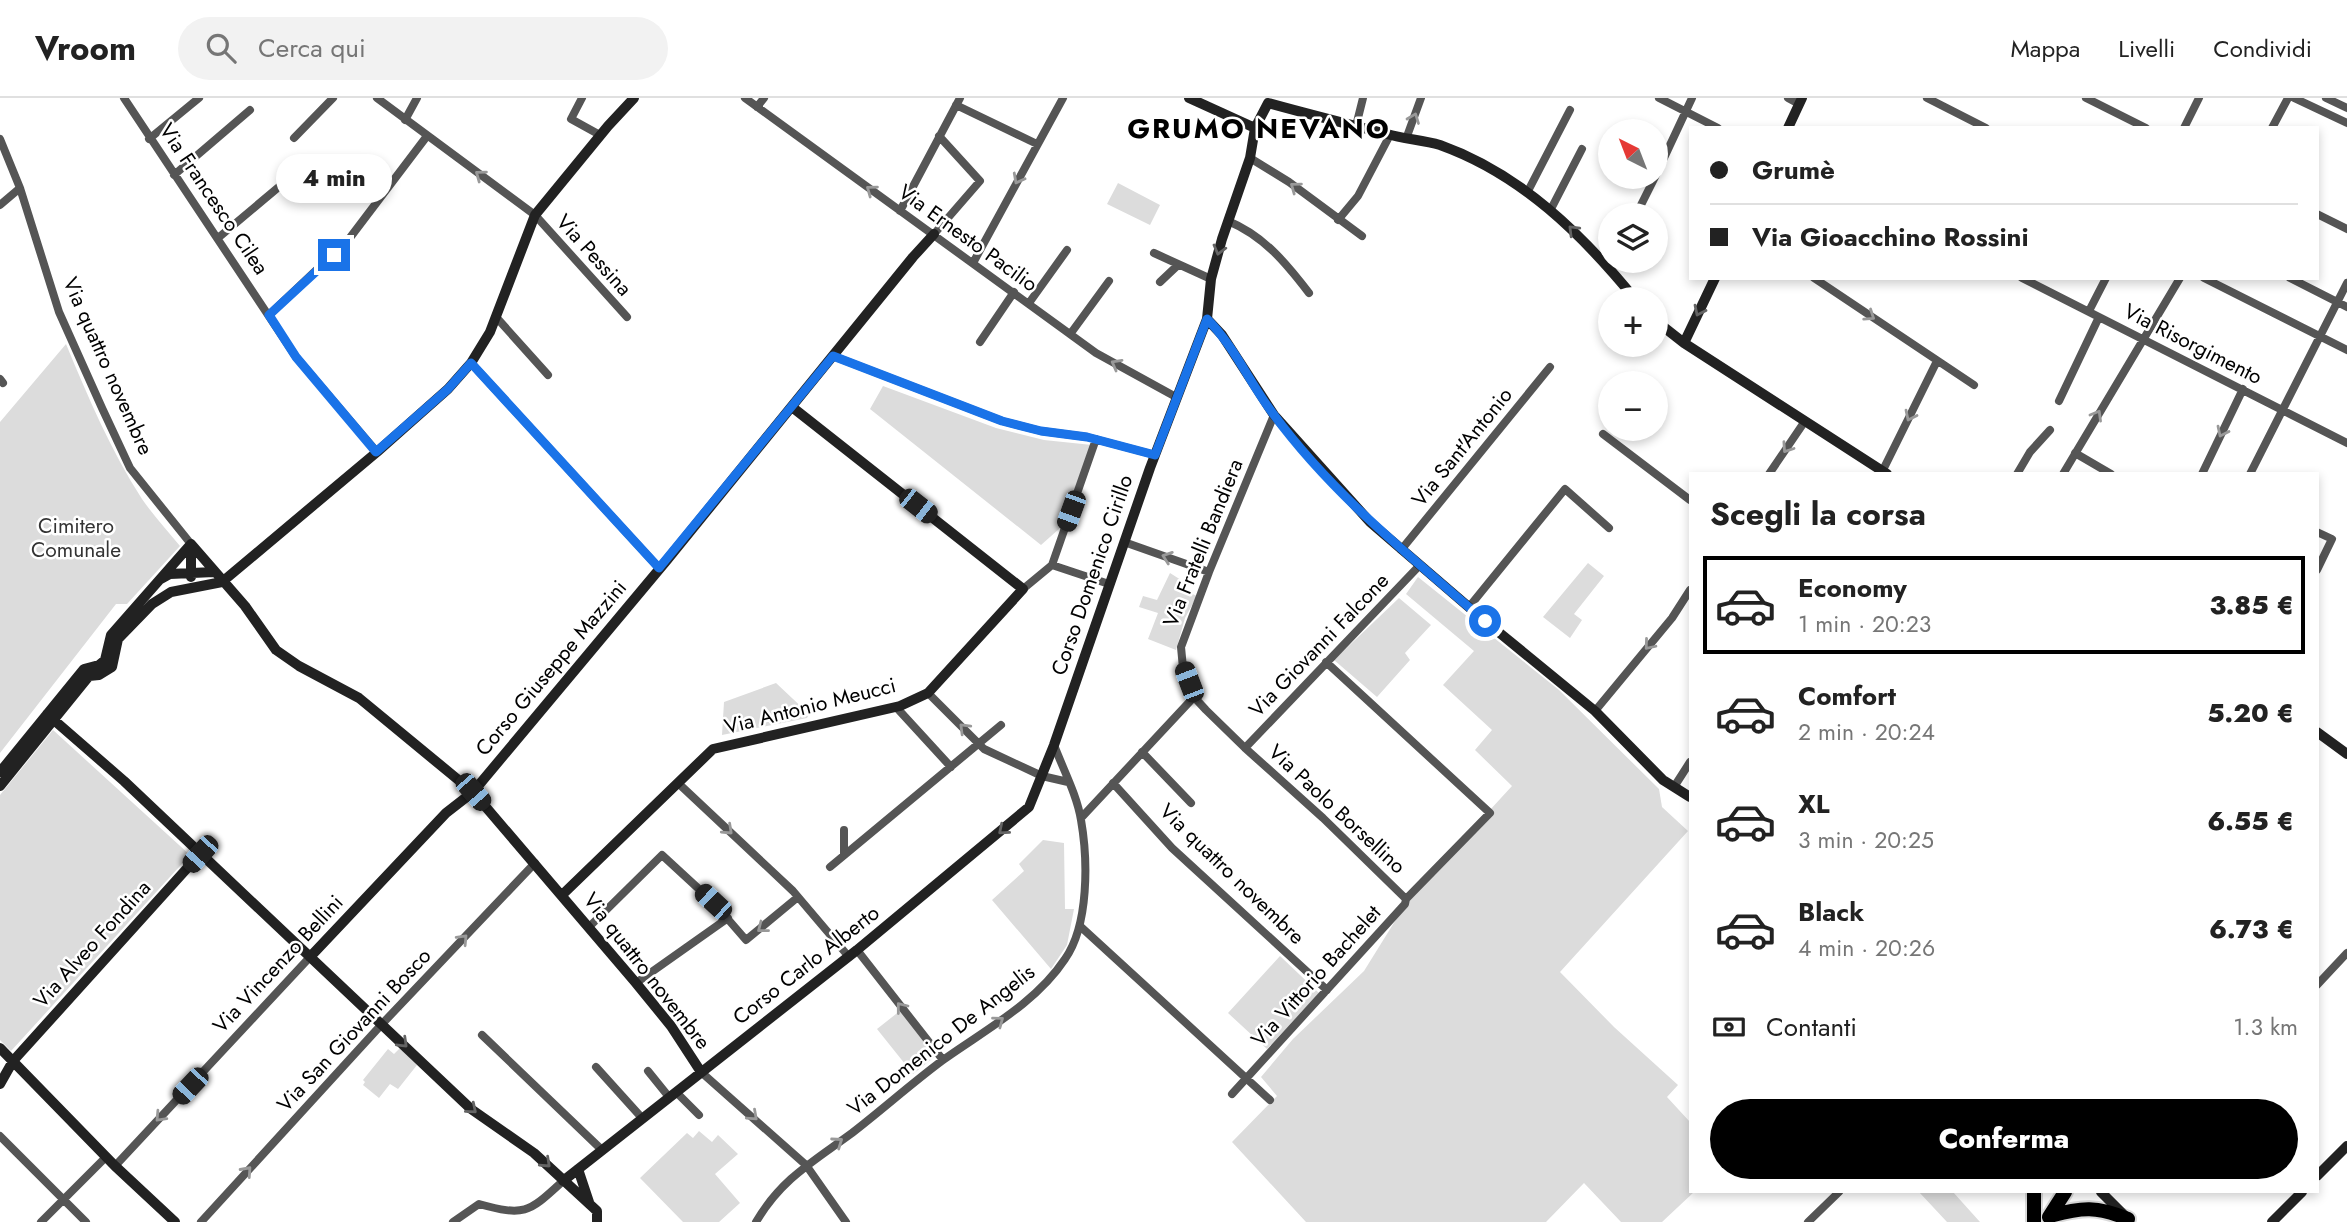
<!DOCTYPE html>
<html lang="it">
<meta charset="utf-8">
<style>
:root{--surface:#fff;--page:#f2f2f2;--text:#222;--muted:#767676;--line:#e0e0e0;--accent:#000}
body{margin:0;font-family:Jost,sans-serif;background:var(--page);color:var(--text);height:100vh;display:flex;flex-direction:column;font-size:26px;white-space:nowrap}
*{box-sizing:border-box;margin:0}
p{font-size:23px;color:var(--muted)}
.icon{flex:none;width:38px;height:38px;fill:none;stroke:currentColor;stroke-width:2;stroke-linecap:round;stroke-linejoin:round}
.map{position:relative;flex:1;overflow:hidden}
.details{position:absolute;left:1689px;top:374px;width:630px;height:721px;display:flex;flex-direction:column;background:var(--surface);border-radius:0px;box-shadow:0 4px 10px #0003}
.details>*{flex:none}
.guide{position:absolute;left:1689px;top:28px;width:630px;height:154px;border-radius:0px;box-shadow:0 4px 10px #0003;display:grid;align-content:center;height:154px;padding:0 21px;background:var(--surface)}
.needle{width:46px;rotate:318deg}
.tools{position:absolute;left:1598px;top:21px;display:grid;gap:14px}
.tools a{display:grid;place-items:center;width:70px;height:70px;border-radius:50%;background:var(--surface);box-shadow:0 4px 10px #0003;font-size:35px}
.end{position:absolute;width:32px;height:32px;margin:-16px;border:9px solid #1a73e8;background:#fff;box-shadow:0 0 0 4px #fff}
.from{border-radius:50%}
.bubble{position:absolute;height:49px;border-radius:24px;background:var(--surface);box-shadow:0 4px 10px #0003;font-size:23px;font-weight:800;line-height:49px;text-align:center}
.car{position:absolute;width:21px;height:42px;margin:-21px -10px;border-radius:9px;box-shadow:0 0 5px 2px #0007;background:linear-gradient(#222 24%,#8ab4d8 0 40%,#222 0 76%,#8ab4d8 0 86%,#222 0)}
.guide b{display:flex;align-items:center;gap:24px;height:66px;font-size:26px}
.guide b+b{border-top:2px solid var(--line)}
.guide i{width:18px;height:18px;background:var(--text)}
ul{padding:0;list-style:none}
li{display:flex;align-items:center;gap:21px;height:98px;margin:0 14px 10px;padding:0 7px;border:4px solid transparent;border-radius:0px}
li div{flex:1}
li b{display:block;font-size:26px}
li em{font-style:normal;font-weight:800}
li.selected{border-color:var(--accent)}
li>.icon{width:63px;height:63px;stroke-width:1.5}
h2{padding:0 21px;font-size:32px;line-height:84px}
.pay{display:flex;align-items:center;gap:18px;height:77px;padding:0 21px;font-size:26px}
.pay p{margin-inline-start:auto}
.action{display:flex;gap:14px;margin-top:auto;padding:14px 21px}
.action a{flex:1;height:80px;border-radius:42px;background:var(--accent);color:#fff;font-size:28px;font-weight:800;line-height:80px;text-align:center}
header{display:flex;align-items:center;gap:42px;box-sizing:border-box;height:98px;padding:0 35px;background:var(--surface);border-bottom:2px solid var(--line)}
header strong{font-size:33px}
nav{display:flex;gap:38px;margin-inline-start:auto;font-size:24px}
.search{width:490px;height:63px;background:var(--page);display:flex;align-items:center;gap:18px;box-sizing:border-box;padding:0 24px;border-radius:38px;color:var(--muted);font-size:26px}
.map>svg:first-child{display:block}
.green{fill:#dcdcdc}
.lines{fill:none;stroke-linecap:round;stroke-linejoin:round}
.highway-casing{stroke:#dbdbdb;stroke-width:18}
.street{stroke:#555;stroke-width:8}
.secondary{stroke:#222;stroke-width:10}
.highway{stroke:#000;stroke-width:14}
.oneway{stroke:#999}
.oneway2{stroke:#646464}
.route{stroke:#1a73e8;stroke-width:9}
.labels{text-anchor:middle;stroke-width:5;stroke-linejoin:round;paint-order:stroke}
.street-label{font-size:21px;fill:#000;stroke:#fff}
.park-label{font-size:21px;fill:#333;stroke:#fff}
.district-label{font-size:28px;font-weight:bold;letter-spacing:2px;fill:#000;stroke:#fff}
</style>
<header>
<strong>Vroom</strong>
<div class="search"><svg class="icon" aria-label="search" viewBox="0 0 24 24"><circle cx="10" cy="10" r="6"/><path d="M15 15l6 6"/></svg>Cerca qui</div>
<nav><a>Mappa</a><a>Livelli</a><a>Condividi</a></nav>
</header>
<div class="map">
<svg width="2347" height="1124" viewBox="0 0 2347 1124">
<rect width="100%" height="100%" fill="#fff"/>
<path class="green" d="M1118 85 1160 107 1150 127 1107 106Z
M66 246C88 299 111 353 142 401 153 417 167 432 180 448L127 506H116L0 655V324Z
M883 288 996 330 1044 342 1092 347 1059 431 1041 447 870 311Z
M1588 465 1604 478 1574 516 1582 522 1570 540 1543 519Z
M1170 475 1181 482 1179 490 1197 498 1185 520 1176 552 1148 541 1158 515 1139 509 1143 498 1157 502Z
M1418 479 1559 592 1659 691 1662 709 1688 733 1560 874 1614 929 1678 987 1667 999 1690 1024V1094H1694L1662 1124H1621L1584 1085 1546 1124H1306L1232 1044 1277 998 1261 979 1293 941 1364 873 1410 799 1512 688 1475 652 1492 632 1443 587 1474 553 1406 496Z
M1399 500 1431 527 1405 555 1410 562 1377 599 1334 562Z
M776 585 809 616 807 620 722 637 724 604Z
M53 632 190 757 11 953 0 942V697Z
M1043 742 1064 745 1065 811H1074L1067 847 1051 871 992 802 1024 773 1019 766Z
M1280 858 1319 895 1267 951 1228 915Z
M901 912 937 957 913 976 877 931Z
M400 950 417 967 398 991 390 986 379 1000 363 987 365 984 363 982 388 951 394 956Z
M699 1033 712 1044 718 1037 738 1056 715 1076 740 1105 719 1124H683L640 1080 687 1035 693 1040Z
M1919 1094H1953L1980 1124H1947Z"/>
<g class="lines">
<defs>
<path id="highway" d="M2050 1118C2082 1109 2097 1108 2128 1121
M2049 1119 2065 1094
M2034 1124V1094"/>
</defs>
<use href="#highway" class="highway-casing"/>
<path class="street" d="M124 0 296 259 377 354
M377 0 535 117 627 219
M582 0 571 21 600 37
M745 0 1096 255 1176 299
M1659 0 1718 30
M1788 0 1799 6
M1927 0 1986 30
M2086 0 2146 30
M2294 0 2347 25
M2326 0 2347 10
M956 7 1037 46
M757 9 764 0
M405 22 417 0
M1356 28 1363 0
M2184 30 2199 0
M2272 30 2288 0
M294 40 333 0
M0 41 20 90 59 214 102 310 130 370 191 446
M149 41 199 0
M1406 41 1421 0
M1250 60 1289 84 1362 138
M174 77 250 12
M1656 77 1692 0
M1528 93 1570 12
M0 107 20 90
M1551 111 1582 51
M900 113 960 0
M2317 116 2347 131
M1636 117 1655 79
M1338 122 1358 98 1390 37
M1228 123C1264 138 1286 165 1309 195
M934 136 980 83 939 38
M218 140 305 67
M1154 155 1211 181
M973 165 1063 0
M1814 180 1974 287
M2022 180 2347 345
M2204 180 2347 252
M2290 180 2347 209
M1160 184 1178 167
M1029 205 1067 152
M2089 213 2106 180
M269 217 349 141 427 38
M496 219 548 277
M1071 235 1109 183
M980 244 1014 194
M833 258 1002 323 1041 333 1087 339 1155 357
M471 265 659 470
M0 281 3 285
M2059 303 2099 219
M1603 336 1690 402
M2075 355 2111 376
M1769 376 1805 323
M1881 376 1937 263
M2017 376 2030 354 2050 332
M2063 376 2180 180
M2202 376 2243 291
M2250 376 2347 185
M2317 434 2332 441 2317 472
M1124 444 1209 474
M1401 452 1550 269
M1052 467 1096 341
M1052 467 1109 486
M1023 491 1052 467
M1469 509 1565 391 1609 430
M1326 564 1490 715 1406 801
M928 595 984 651 1042 678 1068 684
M896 609 951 669
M1595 613 1672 520 1690 492
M1245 650 1419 468
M1142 654 1191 705
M678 685 793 793 849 859
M1113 685 1172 750 1327 892
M1674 689 1690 664
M1081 720 1194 599
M844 732V757
M830 769 1001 627
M589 829 662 757 713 804 746 842 798 799
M1081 829 1270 1002
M857 852 943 962
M636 885 728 820
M2317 887 2347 855
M482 937 602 1052
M596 969 642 1020
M648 973 669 999
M701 974 806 1067 846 1124
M676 994 699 1017
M1232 996 1405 806 1406 801 1323 720 1245 650 1206 612 1194 599 1183 570 1181 549 1209 474 1274 317
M0 1038 86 1124
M115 1068 310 859
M41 1124 106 1059
M201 1124 382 926 535 765
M453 1124 479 1106C526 1119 529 1114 563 1083
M756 1124C781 1081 814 1063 852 1035 883 1011 912 985 943 962 985 932 1036 905 1065 861 1089 827 1088 762 1081 722 1077 697 1063 671 1054 647
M1808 1124 1839 1094"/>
<path class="secondary" d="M1189 0 1255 30
M1788 30 1802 0
M1207 221 1222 237 1274 317 1370 424 1485 523 1595 613 1663 682 1690 699
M1656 223 1684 245 1887 376
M1684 245 1715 180
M191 446 245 508 276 552 299 568 359 600 473 694 636 885 671 928 701 974
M191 446V479
M161 481 170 476 214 474
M47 616 124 683 471 1011 534 1055 597 1113V1124
M2317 634 2347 656
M0 674 84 571 99 567 105 562 111 537 191 446
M0 688 89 578 99 577 112 569 118 541 152 506 171 494 222 484 377 354 448 291 471 265 490 234 535 117 608 28 634 0
M562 797 713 651 900 608 928 595 1023 491 792 309
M310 859 446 715 473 694 667 462 913 159 934 136
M0 950 115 1068 175 1124
M0 986 13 963 200 756
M578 1071 589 1104
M2317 1078 2347 1048
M563 1083 857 852 1029 709 1054 647 1150 370 1207 221 1211 181 1222 141 1250 60 1255 30 1268 5C1308 16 1347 26 1387 36 1404 41 1423 42 1440 47 1521 76 1582 136 1635 201
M2101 1094 2126 1119
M2272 1124 2302 1094"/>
<use href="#highway" class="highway"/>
</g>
<defs><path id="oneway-chevron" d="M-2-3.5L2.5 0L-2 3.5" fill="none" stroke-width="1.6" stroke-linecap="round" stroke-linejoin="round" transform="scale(1.75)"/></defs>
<g class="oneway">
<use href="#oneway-chevron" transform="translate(1414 20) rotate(-69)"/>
<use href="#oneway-chevron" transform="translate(480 77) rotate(-144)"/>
<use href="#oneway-chevron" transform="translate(1018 81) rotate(118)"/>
<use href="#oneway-chevron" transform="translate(1295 89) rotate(-144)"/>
<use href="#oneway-chevron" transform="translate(871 92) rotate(-144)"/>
<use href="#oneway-chevron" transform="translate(1870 218) rotate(34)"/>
<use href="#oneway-chevron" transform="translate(1116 266) rotate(-151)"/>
<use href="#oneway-chevron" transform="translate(2097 317) rotate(-60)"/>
<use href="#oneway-chevron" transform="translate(1910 318) rotate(116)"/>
<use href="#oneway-chevron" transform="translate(2222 334) rotate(116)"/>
<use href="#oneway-chevron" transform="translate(1787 350) rotate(124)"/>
<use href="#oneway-chevron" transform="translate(1167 459) rotate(-161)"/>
<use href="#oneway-chevron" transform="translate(1649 547) rotate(130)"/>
<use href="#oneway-chevron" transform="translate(964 630) rotate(-135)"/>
<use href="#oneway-chevron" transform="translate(728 732) rotate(43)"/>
<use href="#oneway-chevron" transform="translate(762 830) rotate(142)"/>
<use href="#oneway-chevron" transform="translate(463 841) rotate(-47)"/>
<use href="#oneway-chevron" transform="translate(901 909) rotate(-128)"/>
<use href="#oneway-chevron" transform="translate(999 923) rotate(-37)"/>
<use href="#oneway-chevron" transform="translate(753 1018) rotate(42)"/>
<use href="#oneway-chevron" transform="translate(160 1019) rotate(133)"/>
<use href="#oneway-chevron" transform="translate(838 1044) rotate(-35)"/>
<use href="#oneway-chevron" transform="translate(247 1073) rotate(-48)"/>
</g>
<g class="oneway2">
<use href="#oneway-chevron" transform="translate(1573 132) rotate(-135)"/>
<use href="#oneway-chevron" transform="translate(1219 152) rotate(105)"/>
<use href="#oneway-chevron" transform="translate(1699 213) rotate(116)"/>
<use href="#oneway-chevron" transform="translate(1003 732) rotate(140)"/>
<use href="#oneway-chevron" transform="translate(403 945) rotate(44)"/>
<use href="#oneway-chevron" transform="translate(472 1011) rotate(40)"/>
<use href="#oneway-chevron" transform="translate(546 1065) rotate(43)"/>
</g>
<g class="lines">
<path class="route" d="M334 157 269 217 296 259 376 354 448 291 471 265 659 470 833 258 1002 323 1041 333 1087 339 1155 357 1207 221C1235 249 1250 286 1274 317 1334 398 1410 458 1485 523"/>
</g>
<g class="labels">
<g class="street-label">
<text transform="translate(214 101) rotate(56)" y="7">Via Francesco Cilea</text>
<text transform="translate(968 140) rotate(36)" y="7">Via Ernesto Pacilio</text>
<text transform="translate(594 157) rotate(48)" y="7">Via Pessina</text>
<text transform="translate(2193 246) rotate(27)" y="7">Via Risorgimento</text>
<text transform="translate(108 268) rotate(66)" y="7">Via quattro novembre</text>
<text transform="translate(1462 349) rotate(-51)" y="7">Via Sant'Antonio</text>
<text transform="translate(1203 445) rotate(-68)" y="7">Via Fratelli Bandiera</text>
<text transform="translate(1092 477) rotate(-71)" y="7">Corso Domenico Cirillo</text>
<text transform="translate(1319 547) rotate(-46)" y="7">Via Giovanni Falcone</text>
<text transform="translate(551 570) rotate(-50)" y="7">Corso Giuseppe Mazzini</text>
<text transform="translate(810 608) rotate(-14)" y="7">Via Antonio Meucci</text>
<text transform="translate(1337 711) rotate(43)" y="7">Via Paolo Borsellino</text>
<text transform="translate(1232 776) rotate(44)" y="7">Via quattro novembre</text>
<text transform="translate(92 846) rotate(-48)" y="7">Via Alveo Fondina</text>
<text transform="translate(278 866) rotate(-47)" y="7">Via Vincenzo Bellini</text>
<text transform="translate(806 867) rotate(-38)" y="7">Corso Carlo Alberto</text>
<text transform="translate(647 873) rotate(52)" y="7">Via quattro novembre</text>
<text transform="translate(1316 878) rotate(-48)" y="7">Via Vittorio Bachelet</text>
<text transform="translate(354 932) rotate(-47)" y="7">Via San Giovanni Bosco</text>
<text transform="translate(941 942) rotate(-38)" y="7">Via Domenico De Angelis</text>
</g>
<g class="park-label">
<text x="76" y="435">Cimitero<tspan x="76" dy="24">Comunale</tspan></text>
</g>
<g class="district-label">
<text x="1259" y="40">GRUMO NEVANO</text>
</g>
</g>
</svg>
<div class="tools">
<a><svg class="needle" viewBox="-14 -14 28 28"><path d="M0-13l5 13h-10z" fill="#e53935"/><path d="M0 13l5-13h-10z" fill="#767676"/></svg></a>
<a><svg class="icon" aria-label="layers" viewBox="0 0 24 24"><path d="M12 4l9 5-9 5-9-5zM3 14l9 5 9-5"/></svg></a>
<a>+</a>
<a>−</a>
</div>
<i class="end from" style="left:1485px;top:523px"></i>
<i class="end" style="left:334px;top:157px"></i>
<div class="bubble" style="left:276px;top:56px;width:116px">4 min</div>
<i class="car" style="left:918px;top:408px;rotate:128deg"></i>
<i class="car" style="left:1071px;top:413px;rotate:200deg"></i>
<i class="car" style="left:1189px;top:584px;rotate:339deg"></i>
<i class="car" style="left:473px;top:694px;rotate:139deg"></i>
<i class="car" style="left:200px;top:756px;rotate:222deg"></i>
<i class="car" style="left:713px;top:804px;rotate:313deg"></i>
<i class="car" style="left:190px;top:988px;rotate:223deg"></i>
<div class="guide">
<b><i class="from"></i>Grumè</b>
<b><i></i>Via Gioacchino Rossini</b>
</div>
<section class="details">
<h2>Scegli la corsa</h2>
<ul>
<li class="selected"><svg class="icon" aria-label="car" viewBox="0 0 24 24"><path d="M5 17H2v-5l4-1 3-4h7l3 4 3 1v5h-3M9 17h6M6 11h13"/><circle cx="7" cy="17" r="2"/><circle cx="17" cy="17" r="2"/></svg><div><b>Economy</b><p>1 min · 20:23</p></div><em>3.85 €</em></li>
<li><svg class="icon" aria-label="car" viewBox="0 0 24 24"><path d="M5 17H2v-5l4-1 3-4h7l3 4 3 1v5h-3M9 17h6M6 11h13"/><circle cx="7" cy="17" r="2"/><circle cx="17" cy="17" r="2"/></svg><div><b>Comfort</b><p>2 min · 20:24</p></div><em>5.20 €</em></li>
<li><svg class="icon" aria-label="car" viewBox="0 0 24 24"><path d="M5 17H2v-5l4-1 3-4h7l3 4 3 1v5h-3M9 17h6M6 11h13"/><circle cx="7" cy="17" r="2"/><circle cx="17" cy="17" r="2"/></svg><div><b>XL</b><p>3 min · 20:25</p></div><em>6.55 €</em></li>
<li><svg class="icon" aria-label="car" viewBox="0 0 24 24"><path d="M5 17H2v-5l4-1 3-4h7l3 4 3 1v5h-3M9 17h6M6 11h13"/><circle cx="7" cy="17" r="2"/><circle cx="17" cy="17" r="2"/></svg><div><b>Black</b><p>4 min · 20:26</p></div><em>6.73 €</em></li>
</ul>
<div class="pay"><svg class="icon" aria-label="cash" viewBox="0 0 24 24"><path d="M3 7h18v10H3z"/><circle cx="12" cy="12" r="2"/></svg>Contanti<p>1.3 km</p></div>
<div class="action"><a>Conferma</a></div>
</section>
</div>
